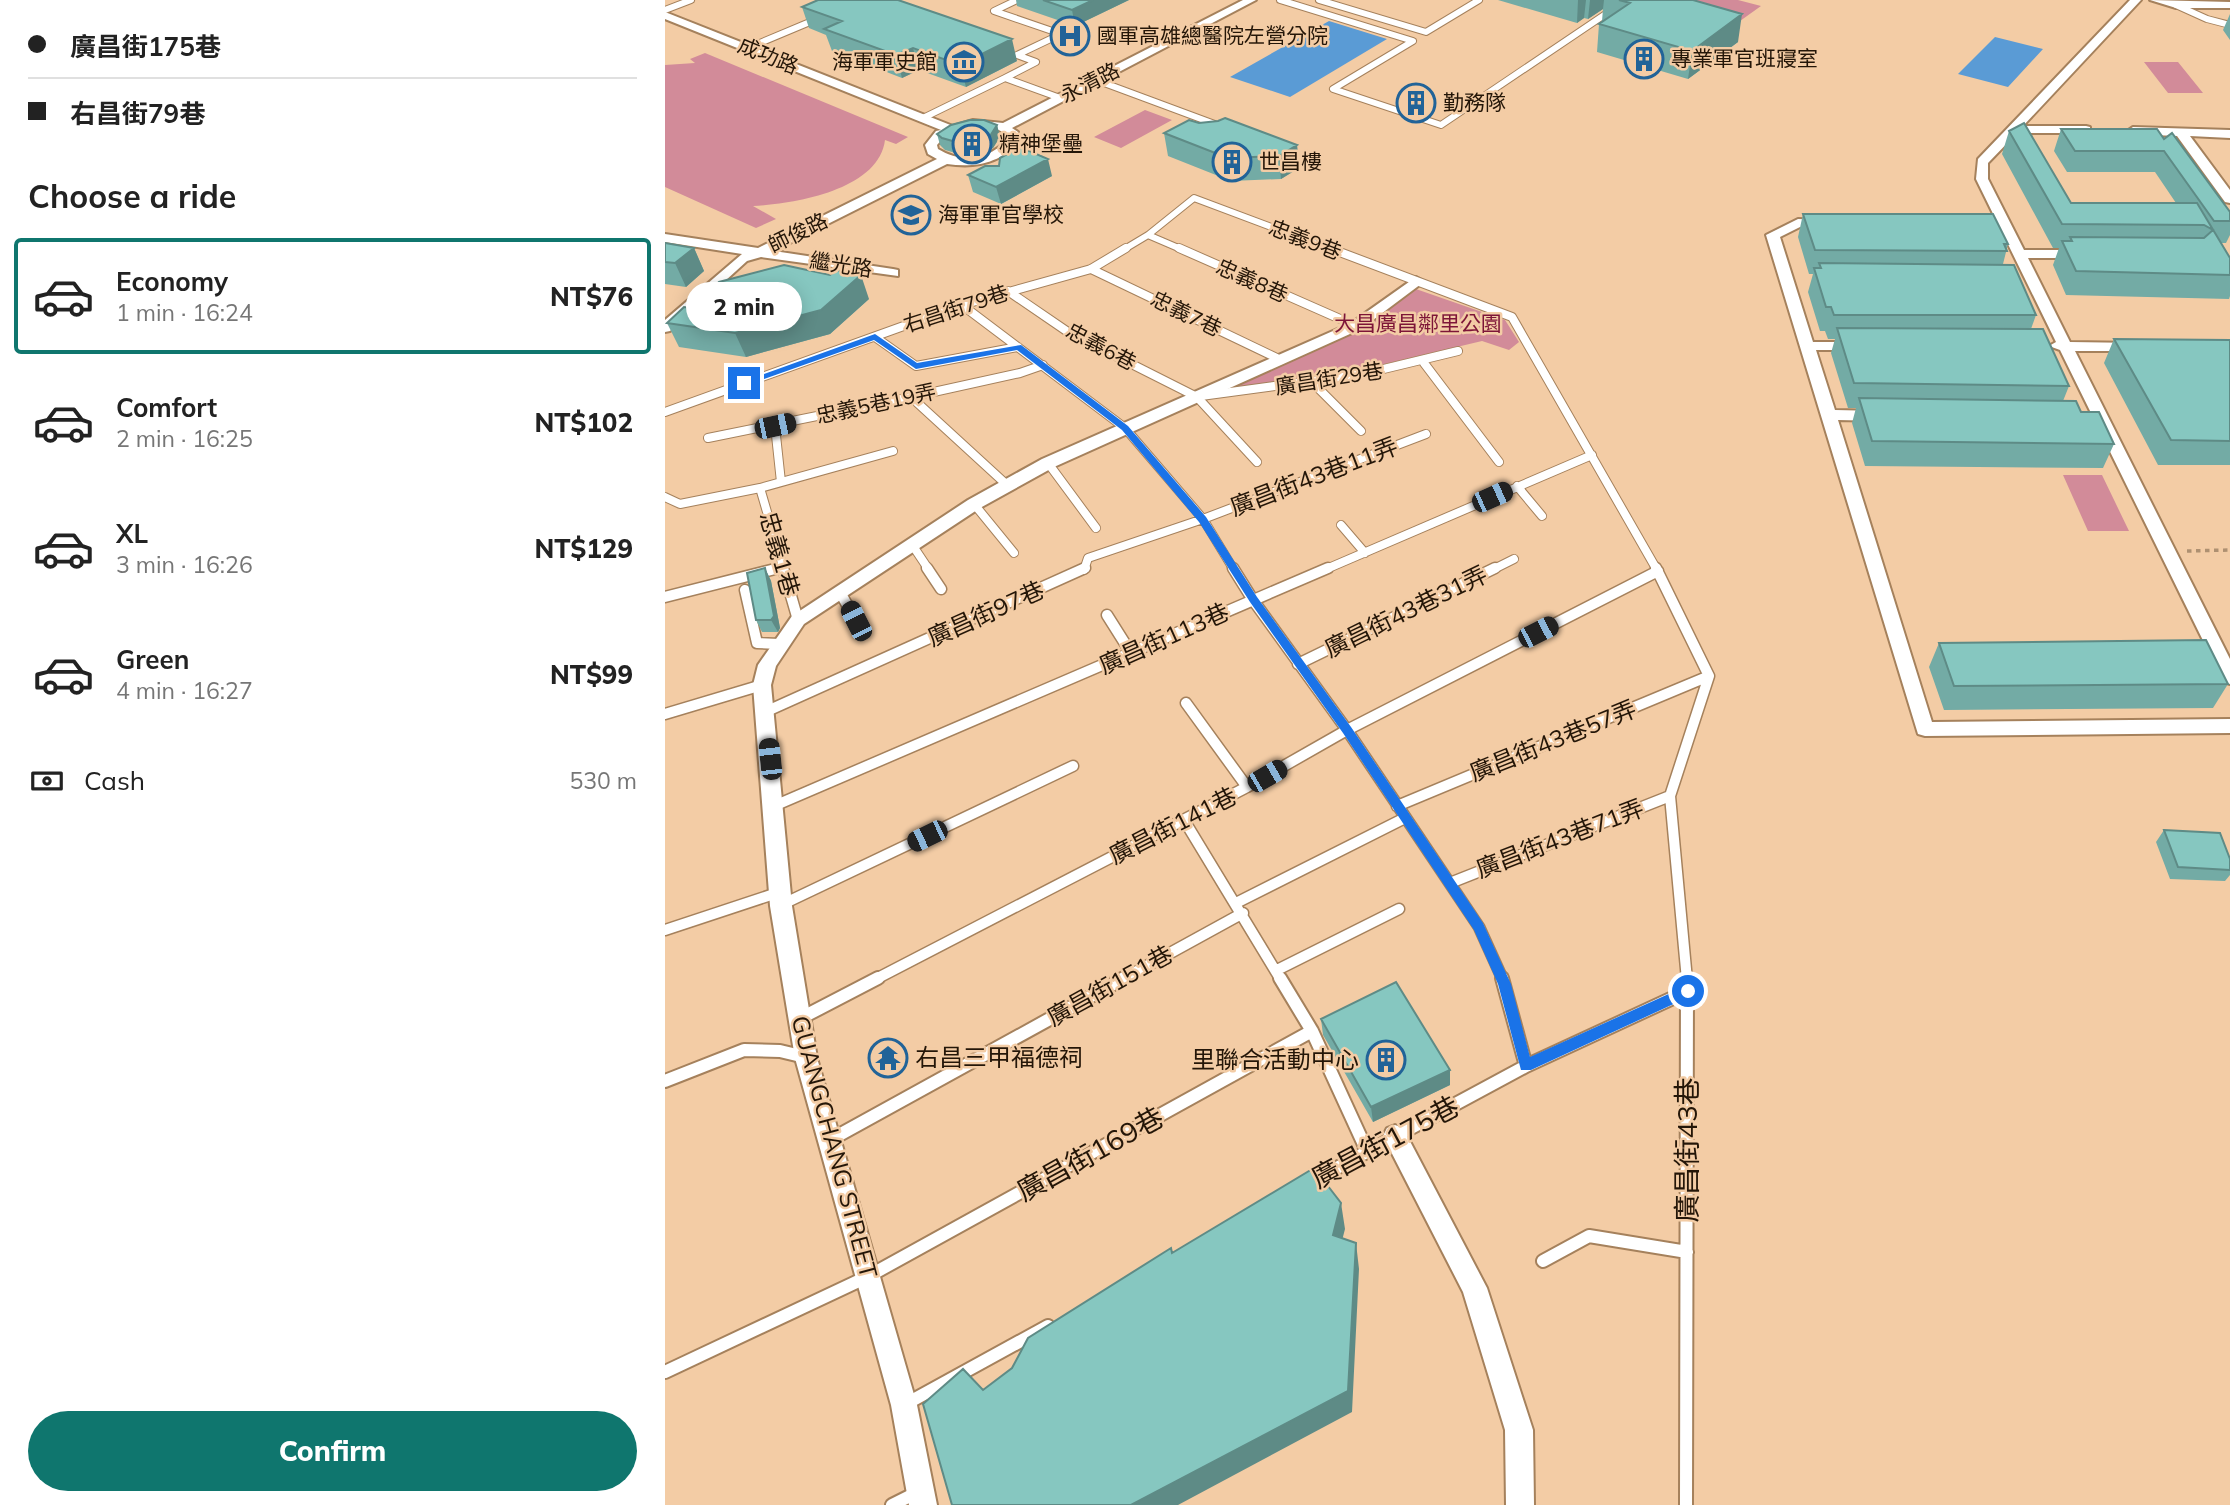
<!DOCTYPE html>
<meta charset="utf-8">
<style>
:root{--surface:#fff;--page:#f2f2f2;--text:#222;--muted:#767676;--line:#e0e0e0;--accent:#0f766e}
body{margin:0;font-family:Mulish,"Noto Sans TC",sans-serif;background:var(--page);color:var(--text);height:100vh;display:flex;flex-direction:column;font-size:26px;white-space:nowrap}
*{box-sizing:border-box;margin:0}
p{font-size:23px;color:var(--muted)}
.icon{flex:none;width:38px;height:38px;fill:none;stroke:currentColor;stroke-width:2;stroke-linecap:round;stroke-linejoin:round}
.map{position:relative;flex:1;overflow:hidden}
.side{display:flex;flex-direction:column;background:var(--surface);width:665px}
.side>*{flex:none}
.banner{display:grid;align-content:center;height:154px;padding:0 28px;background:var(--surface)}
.end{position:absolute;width:32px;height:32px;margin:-16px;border:9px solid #1a73e8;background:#fff;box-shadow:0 0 0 4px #fff}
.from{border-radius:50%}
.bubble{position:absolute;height:49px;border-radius:24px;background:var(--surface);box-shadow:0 4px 18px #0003;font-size:23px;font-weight:800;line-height:49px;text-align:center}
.car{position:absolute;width:21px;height:42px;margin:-21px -10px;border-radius:9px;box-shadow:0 0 5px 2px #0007;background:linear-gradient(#222 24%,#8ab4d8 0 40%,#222 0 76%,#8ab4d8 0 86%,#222 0)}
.banner b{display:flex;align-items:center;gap:24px;height:66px;font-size:26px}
.banner b+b{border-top:2px solid var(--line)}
.banner i{width:18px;height:18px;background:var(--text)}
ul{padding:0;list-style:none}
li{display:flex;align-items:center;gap:21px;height:116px;margin:0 14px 10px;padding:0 14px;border:4px solid transparent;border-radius:7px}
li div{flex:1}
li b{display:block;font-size:26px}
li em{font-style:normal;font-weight:800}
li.active{border-color:var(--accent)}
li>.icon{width:63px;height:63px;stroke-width:1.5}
h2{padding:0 28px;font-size:32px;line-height:84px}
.pay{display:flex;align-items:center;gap:18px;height:77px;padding:0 28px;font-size:26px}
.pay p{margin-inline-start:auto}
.cta{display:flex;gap:14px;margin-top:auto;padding:14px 28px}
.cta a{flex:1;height:80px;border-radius:42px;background:var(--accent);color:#fff;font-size:28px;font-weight:800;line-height:80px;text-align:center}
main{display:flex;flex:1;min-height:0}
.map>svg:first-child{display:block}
.green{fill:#d28b99}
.water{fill:#5a9bd5}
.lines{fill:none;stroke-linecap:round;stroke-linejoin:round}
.lane-far3-casing{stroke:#a5815c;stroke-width:8}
.lane-far2-casing{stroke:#a5815c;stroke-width:10}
.lane-far1-casing{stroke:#a5815c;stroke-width:13}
.lane-casing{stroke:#a5815c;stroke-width:16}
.street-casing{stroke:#a5815c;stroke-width:4}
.path{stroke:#ae9071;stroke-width:3.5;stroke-dasharray:4.5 4.5;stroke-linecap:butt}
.lane-far3{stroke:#fff;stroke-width:6}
.lane-far2{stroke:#fff;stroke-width:8}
.lane-far1{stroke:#fff;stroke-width:10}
.lane{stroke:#fff;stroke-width:12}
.street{fill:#fff;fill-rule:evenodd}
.wall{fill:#73aba5}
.shaded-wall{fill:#5e8b86}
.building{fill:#86c7c0;stroke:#5e8b86;stroke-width:2}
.route{fill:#1a73e8}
.labels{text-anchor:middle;stroke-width:5;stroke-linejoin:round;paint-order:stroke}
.far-poi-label{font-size:21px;fill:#241608;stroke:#f3cca5;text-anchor:start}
.far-street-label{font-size:21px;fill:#241608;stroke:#f3cca5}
.far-park-label{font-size:21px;fill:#7d1538;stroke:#f3cca5}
.street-label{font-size:24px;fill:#241608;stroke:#f3cca5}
.poi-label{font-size:24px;fill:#241608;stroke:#f3cca5;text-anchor:start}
.near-street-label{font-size:28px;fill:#241608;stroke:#f3cca5}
</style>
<main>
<section class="side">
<div class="banner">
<b><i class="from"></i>廣昌街175巷</b>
<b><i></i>右昌街79巷</b>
</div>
<h2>Choose a ride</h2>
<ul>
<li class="active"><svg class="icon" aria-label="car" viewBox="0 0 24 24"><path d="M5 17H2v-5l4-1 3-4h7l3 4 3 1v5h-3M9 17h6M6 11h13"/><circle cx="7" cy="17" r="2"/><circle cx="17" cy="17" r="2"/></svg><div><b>Economy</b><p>1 min · 16:24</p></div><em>NT$76</em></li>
<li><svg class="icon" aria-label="car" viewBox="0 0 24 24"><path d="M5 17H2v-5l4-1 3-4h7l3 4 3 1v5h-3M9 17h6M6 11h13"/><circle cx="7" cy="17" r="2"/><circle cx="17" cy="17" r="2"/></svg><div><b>Comfort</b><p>2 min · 16:25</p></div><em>NT$102</em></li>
<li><svg class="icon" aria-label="car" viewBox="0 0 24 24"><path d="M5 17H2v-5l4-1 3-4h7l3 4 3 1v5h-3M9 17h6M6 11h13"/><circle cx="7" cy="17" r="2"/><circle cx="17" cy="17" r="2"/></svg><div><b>XL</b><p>3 min · 16:26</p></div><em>NT$129</em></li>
<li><svg class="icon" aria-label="car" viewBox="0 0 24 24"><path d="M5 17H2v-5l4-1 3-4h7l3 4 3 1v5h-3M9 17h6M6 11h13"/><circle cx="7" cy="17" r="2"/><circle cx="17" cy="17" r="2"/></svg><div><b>Green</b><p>4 min · 16:27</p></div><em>NT$99</em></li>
</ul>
<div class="pay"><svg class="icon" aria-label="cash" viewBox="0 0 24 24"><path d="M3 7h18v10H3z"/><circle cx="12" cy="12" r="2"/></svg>Cash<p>530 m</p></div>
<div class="cta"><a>Confirm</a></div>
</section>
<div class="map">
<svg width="1565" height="1505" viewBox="0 0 1565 1505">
<rect width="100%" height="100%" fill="#f3cca5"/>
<path class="green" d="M1017 0H1073L1096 6 1068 26Z
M40 53 243 137 231 144 220 140C214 190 129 204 88 206L111 219 91 228 0 187V65L30 63 25 59Z
M1479 62H1513L1538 93H1503Z
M480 110 507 120 456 148 429 137Z
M748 288 840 320 854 342 844 350 817 341 657 379 555 391 695 328Z
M1398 475H1437L1464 531H1423Z"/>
<path class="water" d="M664 21 722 39 625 97 565 77Z
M1330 37 1378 49 1343 87 1293 74Z"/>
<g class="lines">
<defs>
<path id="lane-far3" d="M352 0 329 11 396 34 352 55 371 62 340 78 395 98
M615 0 748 41 668 89 776 125 960 1 956 0
M654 0 761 32 814 0
M1511 5 1542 19 1565 25
M0 10 26 0
M83 48 152 19
M431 80 555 126
M258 118 340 78
M483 235 518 250
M458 250 483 235 529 198 668 250"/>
<path id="lane-far2" d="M514 248 691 326
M664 248 847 317 992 570
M426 269 616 360
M343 291 403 332 532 397 592 462
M297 305 460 428 538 519 569 570
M210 337 251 366 353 347
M759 363 834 462
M648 383 696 431
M536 396 698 374 793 351
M246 397 342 485
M0 412 297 305 426 269 461 248
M110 426 116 482
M43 438 246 397 355 373 378 365
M383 463 431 528
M852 486 877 516
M95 488 119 570
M0 497 15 504 95 488 228 451
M309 504 349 553
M676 525 700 553
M246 543 264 570
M107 570 118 567
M419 570 423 558 538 519 761 434
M659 570 927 455
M827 570 849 559"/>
<path id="lane-far1" d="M118 568 133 620
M262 568 276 589
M568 568 588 600 682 730 814 927 838 980
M991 568 1044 676 1005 796 1022 980
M80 590 92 643 114 644
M175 592 191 621
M0 597 114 568
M442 615 466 653
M633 664 830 568
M521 703 582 787
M100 712 420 568
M0 714 97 685
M109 806 663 568
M732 806 1044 676
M519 820 616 980
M785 883 1005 796
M571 903 740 818
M116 905 408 766
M0 930 115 892
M612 970 734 909
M209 980 582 787 682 730 993 571
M456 980 578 913"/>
<path id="lane" d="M615 978 647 1031 702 1151
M837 978 861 1066
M134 1019 213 978
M0 1081 79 1050 115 1051 140 1057
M165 1140 459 978
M644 1183 861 1066 1023 991
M878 1261 924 1236 1022 1252
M0 1372 202 1277 647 1031
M239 1405 383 1326
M227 1505 253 1492
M1021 1505 1022 978"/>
<path id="street" d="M578 0H591L347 128 353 132V142C335 164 308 168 282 164L109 251 228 269 233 270V276L96 257 82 261 5 331 0 332V320L77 254 0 242V234L93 248 272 159 263 154 260 145 271 131 276 130 0 19V12L288 126 308 120 338 123ZM309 128 332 129 341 134V141C321 161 296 163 273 149L272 145 279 137Z
M1465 0H1476L1358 126H1421L1425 127V133H1352L1323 163V179L1359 250H1418L1425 254 1418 258H1363L1405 342 1473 343 1480 347 1473 351H1410L1565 659V684L1559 682 1556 677 1395 350 1384 346 1391 342 1311 179 1313 159Z
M1485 0 1565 2V8H1511Z
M1468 127 1565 130V138L1525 136 1565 190V203L1560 202 1512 136 1464 134 1462 131Z
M1133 219 1162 220 1169 224 1162 228 1135 227 1115 237 1148 342H1193L1200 346 1193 350H1151L1170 410 1215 411 1223 416 1215 421 1173 420 1267 722 1565 719V733L1260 736 1253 734 1101 235Z
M751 277 758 281 756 284 696 329 389 467 315 508 139 624 111 666 106 685 127 906 152 1058 252 1405 272 1505H244L226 1405 130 1058 105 906 88 685 93 665 127 616 303 500 377 459 686 323Z
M730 1125 738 1128 822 1288 868 1430 869 1505H841L840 1430 798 1292 718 1136 722 1128Z"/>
</defs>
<use href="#lane-far3" class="lane-far3-casing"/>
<use href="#lane-far2" class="lane-far2-casing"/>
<use href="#lane-far1" class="lane-far1-casing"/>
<use href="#lane" class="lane-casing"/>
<use href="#street" class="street-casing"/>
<path class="path" d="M1522 551 1565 550"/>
<use href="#lane-far3" class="lane-far3"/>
<use href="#lane-far2" class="lane-far2"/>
<use href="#lane-far1" class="lane-far1"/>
<use href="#lane" class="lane"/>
<use href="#street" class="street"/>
</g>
<path class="wall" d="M351 0H464L410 26 352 6Z
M833 0H1028L1073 42 1023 79 932 52 934 24 937 21 938 9 923 19 919 18 912 23Z
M137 7 352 61 301 87 254 70 237 78 167 51 161 35 144 28Z
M1565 14V40L1558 30Z
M534 123 632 145 634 168 616 179 566 181 503 156 499 133Z
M332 125 335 137 328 148 317 153 294 154 280 150 275 145 272 134Z
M1396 129 1499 139 1565 212V235L1561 243H1556L1565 258V296L1564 299 1401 295 1388 265 1394 248H1388L1337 154 1344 131 1406 203H1511L1490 172H1402L1389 151Z
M334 166 387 176 336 204 308 192 303 175Z
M1138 214 1343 244 1338 264 1371 315 1366 329 1404 386 1398 401 1416 412 1449 444 1438 468 1200 466 1187 423 1191 408H1183L1166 353 1170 339H1163L1160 331H1155L1143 292 1148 274H1144L1133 237Z
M0 243 29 248 39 271 21 287 0 284Z
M204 299 165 334 81 357 14 347 2 323 26 308Z
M1449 339 1565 340V465H1493L1439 363Z
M100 568 106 581 115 628 113 632H97L91 620Z
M1274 643 1563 684 1548 708 1279 710 1264 667Z
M1499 830 1565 859V875L1560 881 1505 879 1491 842Z
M656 1019 785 1070V1085L708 1122 658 1035Z"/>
<path class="shaded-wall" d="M428 0H464L410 26 407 10Z
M913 0H921L919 18 912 23Z
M925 0H939L938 9 923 19Z
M1077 14 1073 42 1023 79 1027 51Z
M347 39 352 61 301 87 295 65Z
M248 48 254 70 237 78 231 55Z
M332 125 335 137 328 148 317 153 314 142Z
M632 145 634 168 616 179 614 156Z
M383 159 387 176 336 204 331 187Z
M29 248 39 271 21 287 10 263Z
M196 275 204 299 165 334 81 357 70 333Z
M100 568 106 581 115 628 113 632 106 620Z
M785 1070V1085L708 1122 706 1107Z
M676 1203 680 1229 672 1260 668 1235Z
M691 1243 694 1269 687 1412 513 1505H466Z"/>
<path class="building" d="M153 0H233L347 39 295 65 248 48 231 55 159 29 177 21 137 7Z
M378 0H428L407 10Z
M954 0H1028L1077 14 1027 51 934 24 965 3Z
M560 118 632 145 614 156 563 158 499 133 524 120 534 123 553 121Z
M305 120H319L332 125 325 136 314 142H291L277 138 272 134 286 125Z
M1359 123 1406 203H1532L1565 258V275L1411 271 1397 241H1407L1405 237 1539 238 1548 230 1539 225 1397 224 1344 131Z
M1396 129H1492L1499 139 1507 133 1565 212V221H1549L1499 151H1410Z
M355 147 383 159 331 187 303 175 320 166H334L335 158Z
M1138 214H1328L1343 244H1339L1342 251 1150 250Z
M0 243 29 248 10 263 0 262Z
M1154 263 1349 265 1371 315H1169L1166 307H1161L1149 268H1156Z
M119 265 165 275 171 270 196 275 156 310 70 333 2 323 19 307 26 308 54 282Z
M1172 328 1378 329 1404 386 1189 383Z
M1449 339 1565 340V441L1506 440Z
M1194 398 1411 401 1416 412H1434L1449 444 1207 441Z
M100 568 109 616 106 620H91L82 573Z
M1541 640 1563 684 1289 686 1274 643Z
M1499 830 1555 833 1565 859V870L1513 867Z
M731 982 785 1070 706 1107 656 1019Z
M649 1168 676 1203 668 1235 691 1243 683 1391 466 1505H287L258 1404 298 1369 318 1390 347 1368 363 1338 506 1248 507 1253Z"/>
<path class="route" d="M210 334 252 363 356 345 463 426 541 517 592 597 686 727 818 923 846 984 865 1057 1019 987H1028V995L866 1070H856L833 984 809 930 678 733 585 602 534 522 457 430 352 350 251 369 209 340 82 385 74 383Z"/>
<defs>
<symbol id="hospital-ring" viewBox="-11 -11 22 22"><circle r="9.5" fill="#f3cca5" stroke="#216398" stroke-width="1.5"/><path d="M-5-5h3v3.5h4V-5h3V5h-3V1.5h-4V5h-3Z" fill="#216398"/></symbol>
<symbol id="building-ring" viewBox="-11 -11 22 22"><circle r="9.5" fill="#f3cca5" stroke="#216398" stroke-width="1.5"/><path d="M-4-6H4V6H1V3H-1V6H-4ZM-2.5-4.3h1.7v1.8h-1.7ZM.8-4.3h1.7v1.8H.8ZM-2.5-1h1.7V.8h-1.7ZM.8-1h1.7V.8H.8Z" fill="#216398"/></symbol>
<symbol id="museum-ring" viewBox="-11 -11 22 22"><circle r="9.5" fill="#f3cca5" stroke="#216398" stroke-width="1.5"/><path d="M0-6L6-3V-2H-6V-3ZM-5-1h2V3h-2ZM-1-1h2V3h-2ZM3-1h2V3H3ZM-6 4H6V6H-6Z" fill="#216398"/></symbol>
<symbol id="university-ring" viewBox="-11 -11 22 22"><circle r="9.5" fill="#f3cca5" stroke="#216398" stroke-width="1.5"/><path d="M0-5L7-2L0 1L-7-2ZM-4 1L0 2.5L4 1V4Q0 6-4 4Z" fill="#216398"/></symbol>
<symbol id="temple-ring" viewBox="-11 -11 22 22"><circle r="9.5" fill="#f3cca5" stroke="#216398" stroke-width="1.5"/><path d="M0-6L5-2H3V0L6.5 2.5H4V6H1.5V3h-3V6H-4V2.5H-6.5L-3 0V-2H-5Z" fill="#216398"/></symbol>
</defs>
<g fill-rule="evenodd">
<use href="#hospital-ring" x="383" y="14" width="44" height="44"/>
<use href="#building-ring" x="957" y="37" width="44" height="44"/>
<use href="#museum-ring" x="277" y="40" width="44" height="44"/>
<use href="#building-ring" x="729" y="81" width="44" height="44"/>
<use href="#building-ring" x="285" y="122" width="44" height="44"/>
<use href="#building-ring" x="545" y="140" width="44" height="44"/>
<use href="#university-ring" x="224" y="193" width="44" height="44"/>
<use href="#temple-ring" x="201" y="1036" width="44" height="44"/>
<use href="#building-ring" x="699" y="1038" width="44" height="44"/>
</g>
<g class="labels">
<g class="far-poi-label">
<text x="432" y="43">國軍高雄總醫院左營分院</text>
<text x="1006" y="66">專業軍官班寢室</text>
<text x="272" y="69" text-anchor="end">海軍軍史館</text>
<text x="778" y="110">勤務隊</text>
<text x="334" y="151">精神堡壘</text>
<text x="594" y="169">世昌樓</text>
<text x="273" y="222">海軍軍官學校</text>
</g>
<g class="far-street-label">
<text transform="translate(103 56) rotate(22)" y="7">成功路</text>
<text transform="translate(425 83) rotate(-27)" y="7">永清路</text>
<text transform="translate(133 233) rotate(-26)" y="7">師俊路</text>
<text transform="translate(640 240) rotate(21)" y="7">忠義9巷</text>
<text transform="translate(176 265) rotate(9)" y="7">繼光路</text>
<text transform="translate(587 281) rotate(24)" y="7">忠義8巷</text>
<text transform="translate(291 309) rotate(-18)" y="7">右昌街79巷</text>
<text transform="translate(521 314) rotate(26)" y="7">忠義7巷</text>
<text transform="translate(436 347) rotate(28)" y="7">忠義6巷</text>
<text transform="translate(664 379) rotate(-9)" y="7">廣昌街29巷</text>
<text transform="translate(211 404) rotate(-12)" y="7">忠義5巷19弄</text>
</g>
<g class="far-park-label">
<text x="753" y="331">大昌廣昌鄰里公園</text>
</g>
<g class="street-label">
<text transform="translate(649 477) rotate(-21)" y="8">廣昌街43巷11弄</text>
<text transform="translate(114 554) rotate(74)" y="8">忠義1巷</text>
<text transform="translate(741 612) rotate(-26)" y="8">廣昌街43巷31弄</text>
<text transform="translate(321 614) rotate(-24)" y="8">廣昌街97巷</text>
<text transform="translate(499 639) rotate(-24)" y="8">廣昌街113巷</text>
<text transform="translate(888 741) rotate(-22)" y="8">廣昌街43巷57弄</text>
<text transform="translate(508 826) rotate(-27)" y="8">廣昌街141巷</text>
<text transform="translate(895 839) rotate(-21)" y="8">廣昌街43巷71弄</text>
<text transform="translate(445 986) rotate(-29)" y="8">廣昌街151巷</text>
<text transform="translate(169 1147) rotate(75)" y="8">GUANGCHANG STREET</text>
</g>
<g class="poi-label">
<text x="250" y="1066">右昌三甲福德祠</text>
<text x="694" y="1068" text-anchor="end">里聯合活動中心</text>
</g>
<g class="near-street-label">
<text transform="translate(720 1142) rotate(-28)" y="10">廣昌街175巷</text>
<text transform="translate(1022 1150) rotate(-90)" y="10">廣昌街43巷</text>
<text transform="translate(425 1154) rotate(-29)" y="10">廣昌街169巷</text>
</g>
</g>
</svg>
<i class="end from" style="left:1023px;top:991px"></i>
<i class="end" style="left:79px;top:383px"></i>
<div class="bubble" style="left:21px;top:282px;width:116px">2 min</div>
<i class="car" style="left:110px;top:426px;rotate:78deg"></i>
<i class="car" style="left:827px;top:497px;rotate:66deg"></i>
<i class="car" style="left:191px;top:621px;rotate:333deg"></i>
<i class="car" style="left:873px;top:632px;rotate:63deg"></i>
<i class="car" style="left:105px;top:759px;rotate:354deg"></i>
<i class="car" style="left:602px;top:776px;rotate:60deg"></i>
<i class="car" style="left:262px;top:836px;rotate:244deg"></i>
</div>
</main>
